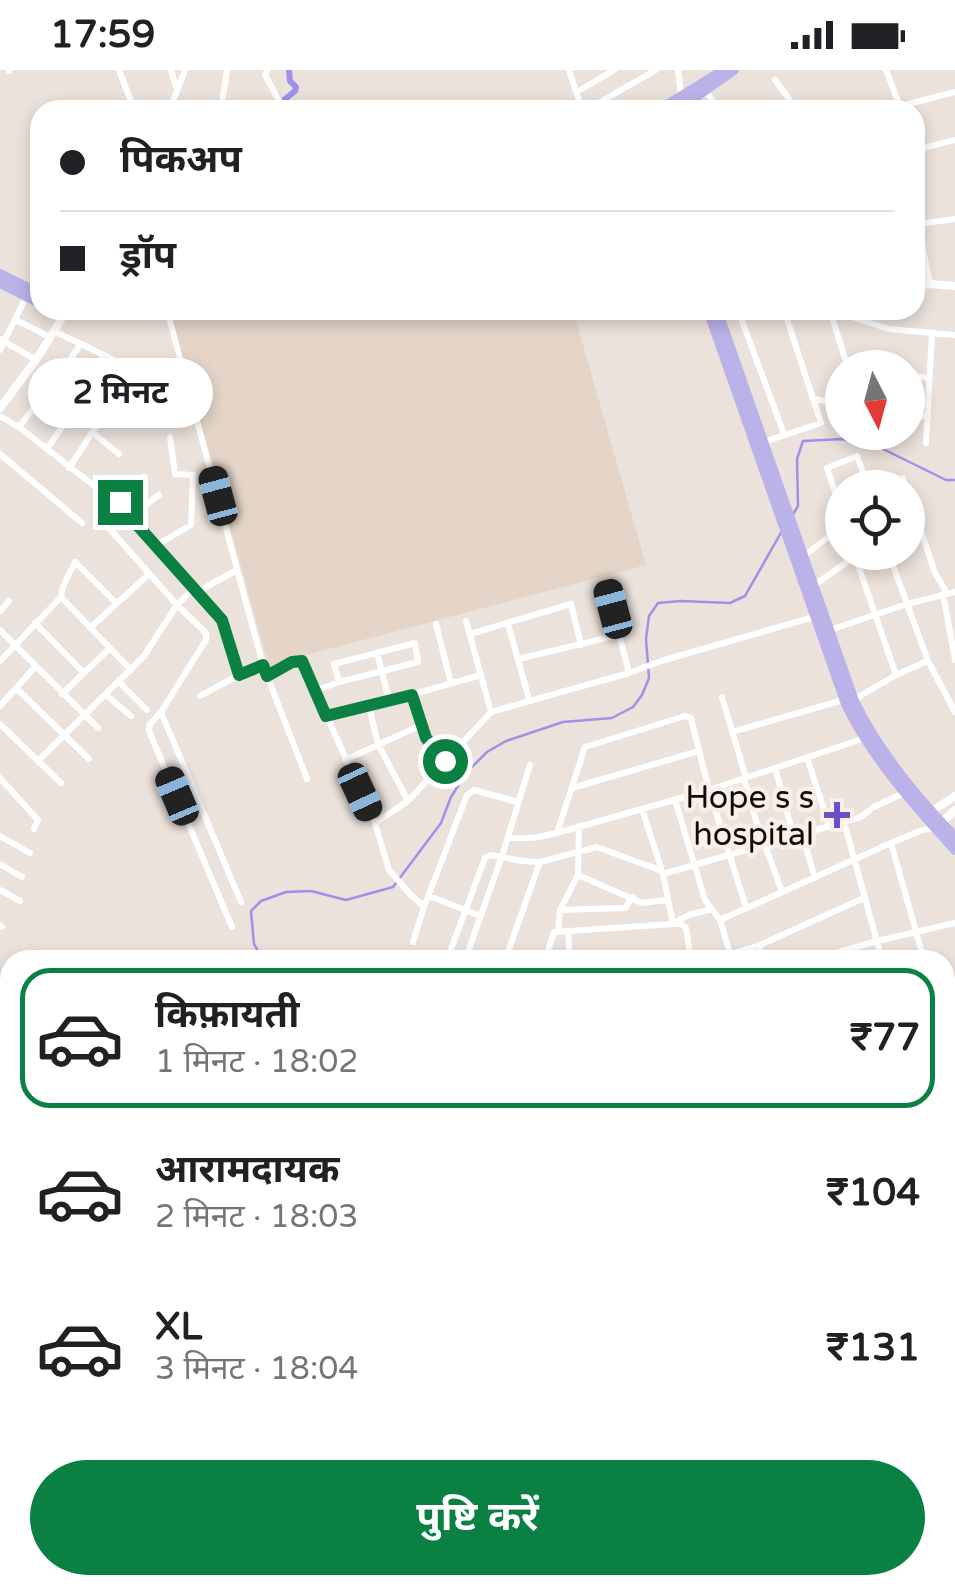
<!DOCTYPE html>
<html lang="hi">
<meta charset="utf-8">
<style>
:root{--surface:#fff;--page:#f2f2f2;--text:#202124;--muted:#757577;--line:#e0e0e0;--accent:#0b8043}
body{margin:0;font-family:"Varela Round","Noto Sans Devanagari",sans-serif;background:var(--page);color:var(--text);height:100vh;display:flex;flex-direction:column;font-size:38px;white-space:nowrap}
*{box-sizing:border-box;margin:0}
p{font-size:32px;color:var(--muted)}
.icon{flex:none;width:55px;height:55px;fill:none;stroke:currentColor;stroke-width:2;stroke-linecap:round;stroke-linejoin:round}
.map{position:relative;flex:1;overflow:hidden}
.panel{position:absolute;left:0px;top:880px;width:955px;height:645px;display:flex;flex-direction:column;background:var(--surface);border-radius:30px 30px 0 0;box-shadow:0 5px 15px #0003}
.panel>*{flex:none}
.top-card{position:absolute;left:30px;top:30px;width:895px;height:220px;border-radius:30px;box-shadow:0 5px 15px #0003;display:grid;align-content:center;height:220px;padding:0 30px;background:var(--surface)}
.needle{width:65px;rotate:174deg}
.tools{position:absolute;left:825px;top:280px;display:grid;gap:20px}
.tools a{display:grid;place-items:center;width:100px;height:100px;border-radius:50%;background:var(--surface);box-shadow:0 5px 15px #0003;font-size:50px}
.end{position:absolute;width:45px;height:45px;margin:-22px;border:12px solid #0b8043;background:#fff;box-shadow:0 0 0 5px #fff}
.from{border-radius:50%}
.bubble{position:absolute;height:70px;border-radius:35px;background:var(--surface);box-shadow:0 5px 15px #0003;font-size:32px;font-weight:700;line-height:70px;text-align:center}
.car{position:absolute;width:30px;height:60px;margin:-30px -15px;border-radius:12px;box-shadow:0 0 8px 2px #0007;background:linear-gradient(#222 24%,#8ab4d8 0 40%,#222 0 76%,#8ab4d8 0 86%,#222 0)}
.top-card b{display:flex;align-items:center;gap:35px;height:95px;font-size:38px}
.top-card b+b{border-top:2px solid var(--line)}
.top-card i{width:25px;height:25px;background:var(--text)}
ul{padding:18px 0 0;list-style:none}
li{display:flex;align-items:center;gap:30px;height:140px;margin:0 20px 15px;padding:0 10px;border:5px solid transparent;border-radius:30px}
li div{flex:1}
li b{display:block;font-size:38px}
li em{font-style:normal;font-weight:700}
li.active{border-color:var(--accent)}
li>.icon{width:90px;height:90px;stroke-width:1.5}
.primary-button{display:flex;gap:20px;margin-top:auto;padding:20px 30px}
.primary-button a{flex:1;height:115px;border-radius:60px;background:var(--accent);color:#fff;font-size:40px;font-weight:700;line-height:115px;text-align:center}
.status{display:flex;justify-content:space-between;align-items:center;height:70px;padding:0 50px;background:var(--surface);direction:ltr}
.status svg{height:28px;fill:currentColor}
.map>svg:first-child{display:block}
.built{fill:#e4d5c8}
.water{fill:#9d91ea}
.lines{fill:none;stroke-linecap:round;stroke-linejoin:round}
.stream{stroke:#9d91ea;stroke-width:2.5}
.canal{stroke:#9d91ea;stroke-width:6}
.minor{stroke:#fff;stroke-width:6}
.tertiary{stroke:#fff;stroke-width:8}
.primary{stroke:#bab2e9;stroke-width:10}
.route{stroke:#0b8043;stroke-width:12}
.poi-dot{fill:#6b50ca;stroke:#f8efe8;stroke-width:4}
.labels{text-anchor:middle;stroke-width:9;stroke-linejoin:round;paint-order:stroke}
.poi-label{font-size:32px;fill:#0e0b09;stroke:#f8efe8;text-anchor:end}
</style>
<div class="status"><b>17:59</b><svg viewBox="0 0 49 12"><path d="M0 12V9h3v3zM5 12V6h3v6zM10 12V3h3v9zM15 12V0h3v12zM26 1h20v11H26zM47 4h2v5h-2z"/></svg></div>
<div class="map">
<svg width="955" height="1525" viewBox="0 0 955 1525">
<rect width="100%" height="100%" fill="#ebe2db"/>
<path class="built" d="M169 240H573L646 495 295 588 270 600Z"/>
<path class="water" d="M0 1070 10 1073V1194L0 1202Z"/>
<g class="lines">
<path class="stream" d="M792 446 798 436 797 389 803 371 843 369 879 377 946 410H955
M263 890 254 874 251 841 261 831 286 822 311 821 346 830 393 817 441 753 451 727 467 702 487 682 506 671 563 652 612 648 633 637 642 625 649 608 646 569 649 546 658 533 681 531 730 533 745 526 782 461"/>
<path class="canal" d="M284 39V30L295 21 296 17 290 11 289 0"/>
<path class="minor" d="M9 0V1
M119 0 134 39
M171 0 176 17
M267 0 265 5 284 40
M569 0 582 40
M678 0 681 26
M886 0 901 39
M705 21 721 40
M577 22 614 0
M171 36 185 0
M901 36 955 22
M134 38 171 36 204 40
M223 40 222 32 227 0
M586 40 656 0
M752 40 758 37 792 33 775 10
M915 80 955 70
M915 138 930 214
M918 154 955 149
M167 240 263 595 307 709
M738 240 784 364
M16 250 50 267
M54 261 143 304 145 325
M0 269 36 290
M0 280 26 227
M863 298 847 295 831 244 836 242 889 259 955 265
M908 305 929 308
M814 329 842 334
M908 344 928 347
M0 346 19 357 111 429 120 432 130 447 222 550 239 605
M19 357 50 317 81 274
M93 363 119 384
M764 372 821 353 784 240
M926 373 932 263
M47 379 94 310 103 286
M0 384 82 453
M69 398 106 341 125 297
M144 407 120 432 101 449 177 535 206 563V570L161 642 150 654 149 661 232 857
M903 408 906 418
M908 422 935 503 947 523
M842 443 827 398 857 386 869 418
M130 447 159 425
M157 475 191 455 193 405 175 404 170 367
M888 482 928 591 955 642
M804 486 842 456
M855 486 896 605
M606 514 629 603
M813 516 861 482
M199 521 237 500
M943 524 955 590
M61 527 63 516 75 492 116 533
M0 541 9 531
M466 551 491 642
M35 553 84 603
M436 554 451 613
M508 554 529 629
M90 558 149 504
M0 560 98 658
M827 561 907 534 955 522
M470 564 571 534 581 575
M377 582 389 631
M518 589 619 565
M0 591 61 527 131 600
M267 606 292 592 302 591 375 753 389 800 410 824 424 837
M119 612 147 640
M16 618 89 689
M315 621 339 612 418 592 415 573 334 594 339 612
M62 624 109 579
M106 625 131 646
M412 625 426 668 445 691
M200 626 239 605 263 595
M722 627 746 708
M855 629 896 605 927 591
M0 636 35 597
M369 636 378 674 408 731
M161 642 241 832
M326 646 389 631 481 605
M0 654 61 713
M732 662 843 630
M807 688 830 757
M345 690 421 655
M38 691 144 586 177 535 195 517
M775 698 794 768
M0 708 38 750 34 759
M744 709 763 775
M572 718 699 681
M675 730 705 830 720 850
M844 752 882 890
M375 753 408 731 491 642 629 603 661 591 817 546
M557 763 585 677 685 646 691 648 709 720 746 837
M802 765 815 808
M0 766 30 783
M508 768H533L557 763 642 739 709 720 868 667
M891 773 924 890
M765 775 782 822
M0 794 22 807
M663 804 861 747 872 738 904 723
M578 805 642 833 668 830
M0 820 20 831
M429 826 481 846
M560 840 625 838 633 827
M674 853 689 845 712 839
M673 854H681L686 858 691 890
M0 855 2 857
M568 861 570 890
M558 862 560 840 578 805 579 756
M413 872 424 837 467 725 474 720 518 732
M760 875 761 890
M731 884 760 875 864 828
M447 890 485 788 491 785 523 791 540 792 597 777 662 801
M465 890 502 786 530 695
M505 890 540 792
M545 890 554 862 673 854 663 804 642 739
M732 890 720 850 891 773 922 760 935 758
M812 890 877 871 955 853
M945 964 955 999
M945 1023 955 1021
M945 1055 955 1051
M945 1081 954 1114
M945 1281 952 1268
M945 1295 955 1300
M945 1349 955 1351
M945 1380 955 1382
M945 1397 955 1405
M945 1454 955 1463
M945 1469 955 1477
M256 1515 260 1525
M473 1515 477 1518
M522 1515 531 1525
M579 1515 588 1525
M621 1515 623 1525
M653 1515 654 1525
M683 1515 684 1525
M835 1515 844 1522
M944 1515 954 1525
M454 1516 455 1525
M532 1525 542 1515
M794 1525 802 1515
M842 1525 850 1515
M886 1525 895 1515
M933 1525 938 1515"/>
<path class="tertiary" d="M915 209 930 214
M915 216 930 214 955 216
M0 338 36 290 67 240
M929 743 955 726
M940 754 955 740"/>
<path class="primary" d="M659 40 724 0
M677 40 734 0
M0 204 40 224
M0 213 40 233
M61 240H76
M708 240 846 634C872 688 915 736 955 780
M717 240 854 631C877 679 918 729 955 767"/>
</g>
<g class="lines">
<path class="route" d="M120 432 130 447 222 550 239 605 263 595 267 606 292 592 302 591 326 646 412 625 426 668 445 691"/>
</g>
<path class="poi-dot" d="M832 730h10v10h10v10h-10v10h-10v-10h-10v-10h10z"/>
<g class="labels">
<g class="poi-label">
<text x="814" y="738">Hope s s<tspan x="814" dy="37">hospital</tspan></text>
</g>
</g>
</svg>
<div class="tools">
<a><svg class="needle" viewBox="-14 -14 28 28"><path d="M0-13l5 13h-10z" fill="#e53935"/><path d="M0 13l5-13h-10z" fill="#757577"/></svg></a>
<a><svg class="icon" aria-label="locate" viewBox="0 0 24 24"><circle cx="12" cy="12" r="6"/><path d="M12 2v4M12 18v4M2 12h4M18 12h4"/></svg></a>
</div>
<i class="end from" style="left:445px;top:691px"></i>
<i class="end" style="left:120px;top:432px"></i>
<div class="bubble" style="left:28px;top:288px;width:185px">2 मिनट</div>
<i class="car" style="left:218px;top:426px;rotate:345deg"></i>
<i class="car" style="left:613px;top:539px;rotate:345deg"></i>
<i class="car" style="left:360px;top:722px;rotate:155deg"></i>
<i class="car" style="left:177px;top:726px;rotate:337deg"></i>
<div class="top-card">
<b><i class="from"></i>पिकअप</b>
<b><i></i>ड्रॉप</b>
</div>
<section class="panel">
<ul>
<li class="active"><svg class="icon" aria-label="car" viewBox="0 0 24 24"><path d="M5 17H2v-5l4-1 3-4h7l3 4 3 1v5h-3M9 17h6M6 11h13"/><circle cx="7" cy="17" r="2"/><circle cx="17" cy="17" r="2"/></svg><div><b>किफ़ायती</b><p>1 मिनट · 18:02</p></div><em>₹77</em></li>
<li><svg class="icon" aria-label="car" viewBox="0 0 24 24"><path d="M5 17H2v-5l4-1 3-4h7l3 4 3 1v5h-3M9 17h6M6 11h13"/><circle cx="7" cy="17" r="2"/><circle cx="17" cy="17" r="2"/></svg><div><b>आरामदायक</b><p>2 मिनट · 18:03</p></div><em>₹104</em></li>
<li><svg class="icon" aria-label="car" viewBox="0 0 24 24"><path d="M5 17H2v-5l4-1 3-4h7l3 4 3 1v5h-3M9 17h6M6 11h13"/><circle cx="7" cy="17" r="2"/><circle cx="17" cy="17" r="2"/></svg><div><b>XL</b><p>3 मिनट · 18:04</p></div><em>₹131</em></li>
</ul>
<div class="primary-button"><a>पुष्टि करें</a></div>
</section>
</div>
